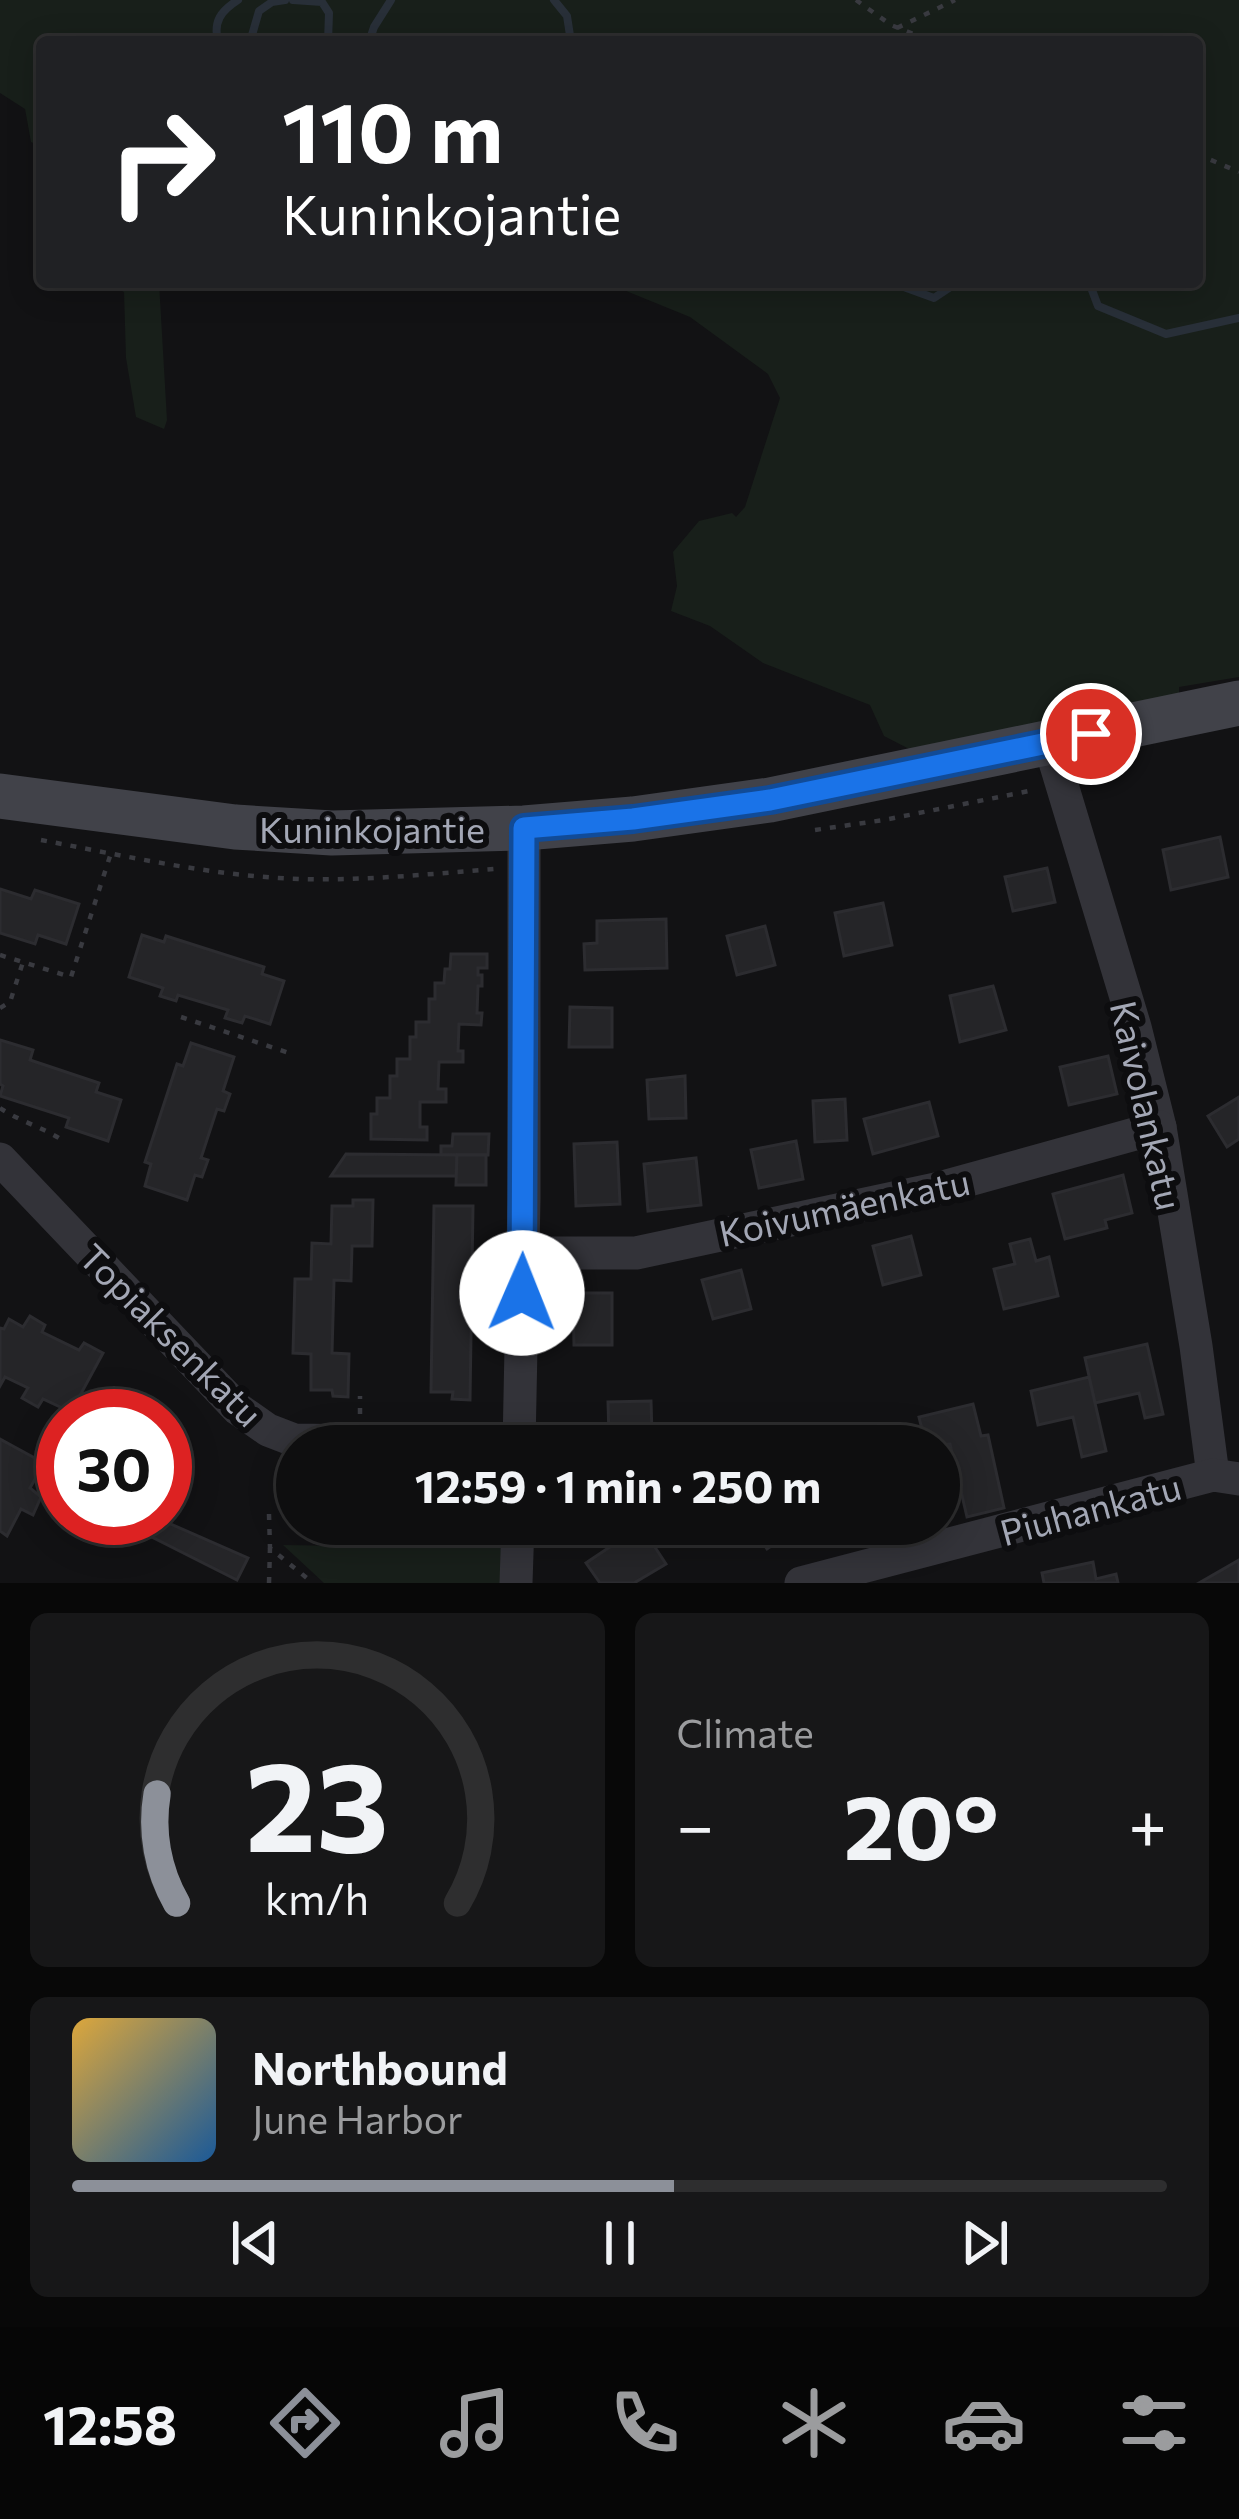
<!DOCTYPE html>
<html lang="en">
<head>
<meta charset="utf-8">
<style>
  :root { --surface:#0e0e0f; --page:#171718; --text:#f1f3f6; --muted:#9b9c9e; --line:#2e2e2f; --accent:#8c9099 }
  body { margin:0; font-family:Commissioner,sans-serif; background:var(--page); color:var(--text); height:100vh; display:flex; flex-direction:column; font-size:45px; white-space:nowrap }
  * { box-sizing:border-box; margin:0 }
  p { font-size:39px; color:var(--muted) }
  .icon { flex:none; width:66px; height:66px; fill:none; stroke:currentColor; stroke-width:2; stroke-linecap:round; stroke-linejoin:round }
  .map { position:relative; height:1583px; overflow:hidden }
  .side { display:flex; flex-direction:column; gap:30px; padding:30px; background:#080808; flex:1 }
  .side>* { flex:none }
  .guide { position:absolute; left:36px; top:36px; width:1167px; height:252px; border-radius:12px; box-shadow:0 6px 30px #0003,0 0 0 3px var(--line); background:#202124; color:#fff; overflow:hidden }
  .speed { position:absolute; left:36px; top:1389px; display:flex; gap:24px; font-size:60px; font-weight:700; text-align:center }
  .speed>* { display:grid; place-content:center; width:156px; height:156px; border-radius:50%; background:var(--surface); box-shadow:0 6px 30px #0003,0 0 0 3px var(--line); line-height:1 }
  .speed .limit { border:18px solid #d22; background:#fff; color:#111 }
  .pin { position:absolute; display:grid; place-items:center; width:102px; height:102px; color:#fff; margin:-51px; border:6px solid #fff; border-radius:50%; box-shadow:0 3px 12px #0007 }
  .me { position:absolute; width:132px; margin:-66px; rotate:1deg; stroke-linejoin:round; filter:drop-shadow(0 0 9px #0008) }
  .turn { display:flex; align-items:center; gap:42px; height:252px; padding:0 48px; font-size:54px }
  .turn .icon { width:156px; height:156px; stroke-width:2.5 }
  .turn b { display:block; font-size:84px; line-height:102px }
  .big { font-size:90px; font-weight:700; line-height:1.1 }
  .side .card { flex:1; display:flex; flex-direction:column; justify-content:center; gap:18px; min-width:0; padding:0 42px; border-radius:18px; background:var(--page) }
  .side .dial { align-items:center; gap:0 }
  .dial svg { height:312px; overflow:visible; fill:none; stroke:var(--line); stroke-width:7; stroke-linecap:round; text-anchor:middle }
  .dial text { fill:var(--text); stroke:none }
  .song { display:flex; align-items:center; gap:36px }
  .cover { width:144px; height:144px; border-radius:18px; background:linear-gradient(135deg,hsl(40 70% 55%),hsl(210 70% 35%)) }
  .played { height:12px; border-radius:6px; background:linear-gradient(90deg,var(--accent) 55%,var(--line) 55%) }
  .keys { display:flex; justify-content:space-around; direction:ltr }
  .heat { display:flex; justify-content:space-between; align-items:center; font-size:66px; direction:ltr }
  .side .tiles { flex:1; display:grid; gap:30px; grid-template-columns:1fr 1fr }
  .card:last-child { grid-column:span 2 }
  .trip { position:absolute; left:276px; top:1425px; width:684px; height:120px; border-radius:60px; background:var(--surface); box-shadow:0 6px 30px #0003,0 0 0 3px var(--line); font-weight:700; line-height:120px; text-align:center }
  .menu { display:flex; height:192px; justify-content:space-around; align-items:center; background:#060606; color:var(--muted) }
  .menu .icon { width:84px; height:84px }
  .menu .active { color:var(--accent) }
  .menu b { font-size:54px; color:var(--text) }
  .map>svg:first-child { display:block }
  .green { fill:#181f1a }
  .lines { fill:none; stroke-linecap:round; stroke-linejoin:round }
  .stream { stroke:#282f38; stroke-width:8 }
  .building { fill:#252528; stroke:#2c2c30; stroke-width:3 }
  .path { stroke:#393a40; stroke-width:4.5; stroke-dasharray:6 9; stroke-linecap:butt }
  .street { stroke:#333339; stroke-width:33 }
  .secondary { stroke:#414249; stroke-width:45 }
  .route-casing { stroke:#114b97; stroke-width:30 }
  .route { stroke:#1a73e8; stroke-width:21 }
  .labels { text-anchor:middle; dominant-baseline:central; stroke-width:12; stroke-linejoin:round; paint-order:stroke }
  .street-label { font-size:36px; fill:#a3a7b5; stroke:#0d0d0f }
</style>
</head>
<body>
<div class="map">
<svg width="1239" height="1583" viewBox="0 0 1239 1583">
  <rect width="100%" height="100%" fill="#121214"/>
  <!-- green -->
  <g class="green">
    <polygon points="0,0 1239,0 1239,677 1179,687 1179,695 917,753 884,736 870,705 763,663 710,626 671,611 677,586 673,552 699,521 732,513 736,517 745,507 780,398 768,374 690,317 604,282 1197,282 1197,42 42,42 42,147 31,142 25,109 0,93"/>
    <polygon points="120,282 159,282 167,420 164,429 136,417 126,358 124,292 122,291"/>
    <polygon points="478,1524 503,1524 502,1583 324,1583 283,1545 476,1548"/>
  </g>
  <g class="lines">
    <!-- stream -->
    <g class="stream">
      <polyline points="293,0 322,2 329,13 328,42"/>
      <polyline points="554,0 567,16 571,42"/>
      <path d="M218,42C213,21 221,11 238,0"/>
      <polyline points="250,42 259,11 272,2 285,0"/>
      <polyline points="369,42 374,27 391,0"/>
      <polyline points="890,282 934,298 958,282"/>
      <polyline points="1089,282 1098,306 1166,334 1239,318"/>
    </g>
  </g>
  <!-- building -->
  <g class="building">
    <polygon points="1220,837 1228,877 1171,890 1163,850"/>
    <polygon points="1047,868 1055,902 1013,911 1005,877"/>
    <polygon points="0,889 31,899 35,890 79,904 66,944 38,935 35,944 0,933"/>
    <polygon points="883,903 892,945 844,956 835,913"/>
    <polygon points="666,919 667,968 585,970 584,944 597,943 597,921"/>
    <polygon points="765,926 775,965 737,975 727,936"/>
    <polygon points="142,935 164,942 166,936 264,967 262,974 284,981 270,1024 245,1016 242,1023 225,1018 228,1010 178,995 176,1001 160,996 163,988 129,977"/>
    <polygon points="451,954 487,954 487,968 478,968 478,975 482,975 482,986 478,986 477,1013 482,1013 481,1025 459,1024 458,1051 463,1051 463,1062 439,1062 438,1089 446,1089 446,1102 420,1102 420,1127 427,1127 427,1140 371,1139 371,1114 377,1114 377,1098 390,1098 390,1076 397,1076 397,1059 410,1059 410,1037 416,1037 416,1022 429,1022 429,999 435,999 435,983 444,983 445,969 450,969"/>
    <polygon points="993,986 1006,1030 960,1042 950,996"/>
    <polygon points="570,1007 612,1008 612,1047 569,1047"/>
    <polygon points="0,1040 33,1050 30,1060 99,1083 96,1092 121,1100 108,1141 66,1127 69,1118 0,1096 3,1086 0,1084"/>
    <polygon points="191,1043 234,1057 223,1091 230,1094 224,1111 217,1109 201,1158 208,1160 202,1177 195,1175 187,1200 145,1186 151,1164 145,1162 177,1064 183,1066"/>
    <polygon points="1108,1056 1117,1094 1069,1105 1060,1067"/>
    <polygon points="685,1076 686,1118 649,1119 647,1080"/>
    <polygon points="1239,1097 1239,1139 1227,1147 1208,1116"/>
    <polygon points="845,1099 847,1140 815,1142 813,1101"/>
    <polygon points="929,1102 938,1136 873,1154 864,1119"/>
    <polygon points="453,1134 489,1134 488,1155 441,1155 441,1146 452,1146"/>
    <polygon points="796,1141 803,1179 759,1188 751,1150"/>
    <polygon points="617,1142 620,1204 576,1206 574,1144"/>
    <polygon points="346,1154 457,1155 456,1176 331,1176"/>
    <polygon points="457,1155 486,1155 486,1185 456,1185"/>
    <polygon points="696,1158 701,1205 648,1211 644,1164"/>
    <polygon points="1123,1175 1132,1213 1105,1220 1107,1228 1065,1239 1053,1194"/>
    <polygon points="353,1200 373,1200 372,1246 352,1246 351,1281 334,1280 332,1353 349,1354 348,1397 333,1396 332,1390 311,1390 311,1354 293,1353 295,1279 311,1279 312,1243 331,1244 332,1206 353,1206"/>
    <polygon points="434,1206 473,1206 470,1400 452,1399 453,1392 431,1392"/>
    <polygon points="911,1236 921,1275 883,1285 873,1246"/>
    <polygon points="1030,1239 1036,1261 1049,1257 1058,1296 1004,1309 994,1269 1015,1264 1010,1244"/>
    <polygon points="741,1270 751,1309 713,1319 702,1280"/>
    <polygon points="573,1293 612,1293 612,1345 574,1345"/>
    <polygon points="30,1316 45,1325 42,1332 79,1350 84,1343 103,1353 71,1412 43,1399 38,1407 22,1398 28,1388 5,1377 0,1386 0,1328 4,1329 9,1319 23,1327"/>
    <polygon points="1147,1344 1163,1414 1145,1418 1139,1393 1095,1403 1085,1358"/>
    <polygon points="1089,1377 1106,1451 1082,1457 1073,1417 1038,1425 1031,1391"/>
    <polygon points="651,1401 652,1435 609,1436 608,1402"/>
    <polygon points="973,1404 981,1436 988,1435 1004,1508 967,1517 950,1444 926,1446 919,1417"/>
    <polygon points="0,1439 44,1463 30,1488 41,1497 33,1515 21,1509 7,1536 0,1531"/>
    <polygon points="157,1518 248,1558 237,1580 148,1535"/>
    <polygon points="750,1524 786,1524 791,1532 767,1549"/>
    <polygon points="641,1526 666,1564 634,1583 600,1583 586,1563"/>
    <polygon points="1239,1560 1239,1583 1199,1583"/>
    <polygon points="1093,1562 1096,1579 1116,1574 1118,1583 1044,1583 1042,1573"/>
  </g>
  <g class="lines">
    <!-- path -->
    <g class="path">
      <polyline points="856,0 891,25 933,42"/>
      <polyline points="897,28 955,0"/>
      <polyline points="1197,154 1239,172"/>
      <polyline points="1092,776 1127,766"/>
      <polyline points="815,830 884,820 1034,790"/>
      <path d="M41,840C126,856 212,876 299,879C364,881 429,874 494,869"/>
      <polyline points="0,955 71,977 111,853"/>
      <polyline points="0,1008 10,1002 23,962"/>
      <polyline points="181,1017 289,1053"/>
      <path d="M0,1108C19,1121 42,1127 62,1140"/>
      <polyline points="360,1414 360,1396"/>
      <polyline points="269,1514 270,1548 313,1583"/>
      <polyline points="269,1583 270,1548"/>
    </g>
    <!-- street -->
    <g class="street">
      <polyline points="1049,742 1135,1027 1160,1127 1196,1346 1213,1475"/>
      <polyline points="0,1159 238,1409 268,1430 294,1440 519,1443"/>
      <polyline points="523,1253 636,1253 936,1189 1160,1127"/>
      <polyline points="519,1446 524,1199 524,828"/>
      <polyline points="516,1583 518,1524"/>
      <polyline points="801,1583 1213,1475 1239,1479"/>
    </g>
    <!-- secondary -->
    <polyline class="secondary" points="0,796 235,827 332,833 524,828 633,819 770,800 1239,703"/>
  </g>
  <g class="lines">
    <!-- route casing -->
    <g class="route-casing">
      <polyline id="route" points="522,1293 524,828 633,819 770,800 1091,734"/>
    </g>
    <!-- route -->
    <use href="#route" class="route"/>
  </g>
  <g class="labels">
    <!-- street labels -->
    <g class="street-label">
      <text x="372" y="828">Kuninkojantie</text>
      <text transform="translate(1148 1105) rotate(77)">Kaivolankatu</text>
      <text transform="translate(844 1206) rotate(-12)">Koivumäenkatu</text>
      <text transform="translate(172 1334) rotate(45)">Topiaksenkatu</text>
      <text transform="translate(1090 1508) rotate(-15)">Piuhankatu</text>
    </g>
  </g>
</svg>
<div class="speed"><div class="limit">30</div></div>
<div class="pin" style="left:1091px;top:734px;background:#d93025"><svg class="icon" aria-label="arrive" viewBox="0 0 24 24"><path d="M6 21V4h12l-3 4 3 4H6"/></svg></div>
<svg class="me" style="left:522px;top:1293px" viewBox="-20 -20 40 40"><circle r="19" fill="#fff"/><path d="M0-13L10 11 0 6-10 11z" fill="#1a73e8"/></svg>
<div class="trip">12:59 · 1 min · 250 m</div>
<div class="guide">
<div class="turn"><svg class="icon" aria-label="right" viewBox="0 0 24 24"><path d="M7 20v-9h11M14 6l5 5-5 5"/></svg><div><b>110 m</b>Kuninkojantie</div></div>
</div>
</div>
<section class="side">
<div class="tiles">
<div class="card dial"><svg viewBox="0 0 100 80">
<path d="M14 69A42 42 0 1 1 86 69"/>
<path d="M14 69A42 42 0 0 1 9 41" stroke="#8c9099"/>
<text x="50" y="56" font-size="32" font-weight="700">23</text>
<text x="50" y="72" font-size="11">km/h</text>
</svg></div>
<div class="card"><p>Climate</p>
<div class="heat"><a>−</a><b class="big">20°</b><a>+</a></div>
</div>
<div class="card">
<div class="song"><i class="cover"></i><div><b>Northbound</b><p>June Harbor</p></div></div>
<div class="played"></div>
<div class="keys"><svg class="icon" aria-label="previous" viewBox="0 0 24 24"><path d="M18 5L8 12l10 7zM5 5v14"/></svg><svg class="icon" aria-label="pause" viewBox="0 0 24 24"><path d="M8 5v14M16 5v14"/></svg><svg class="icon" aria-label="next" viewBox="0 0 24 24"><path d="M6 5l10 7-10 7zM19 5v14"/></svg></div>
</div>
</div>
</section>
<nav class="menu">
<b>12:58</b>
<svg class="icon active" aria-label="directions" viewBox="0 0 24 24"><path d="M12 3l9 9-9 9-9-9zM9 14v-3h6M13 9l2 2-2 2"/></svg>
<svg class="icon" aria-label="music" viewBox="0 0 24 24"><path d="M9 18V5l10-2v13"/><circle cx="6" cy="18" r="3"/><circle cx="16" cy="16" r="3"/></svg>
<svg class="icon" aria-label="phone" viewBox="0 0 24 24"><path d="M5 4h4l2 5-3 2q2 4 5 5l2-3 5 2v4C11 20 4 13 5 4z"/></svg>
<svg class="icon" aria-label="climate" viewBox="0 0 24 24"><path d="M12 3v18M4 7l16 10M4 17L20 7"/></svg>
<svg class="icon" aria-label="car" viewBox="0 0 24 24"><path d="M5 17H2v-5l4-1 3-4h7l3 4 3 1v5h-3M9 17h6M6 11h13"/><circle cx="7" cy="17" r="2"/><circle cx="17" cy="17" r="2"/></svg>
<svg class="icon" aria-label="filters" viewBox="0 0 24 24"><path d="M4 7h16M4 17h16"/><circle cx="9" cy="7" r="2"/><circle cx="15" cy="17" r="2"/></svg>
</nav>
</body>
</html>
